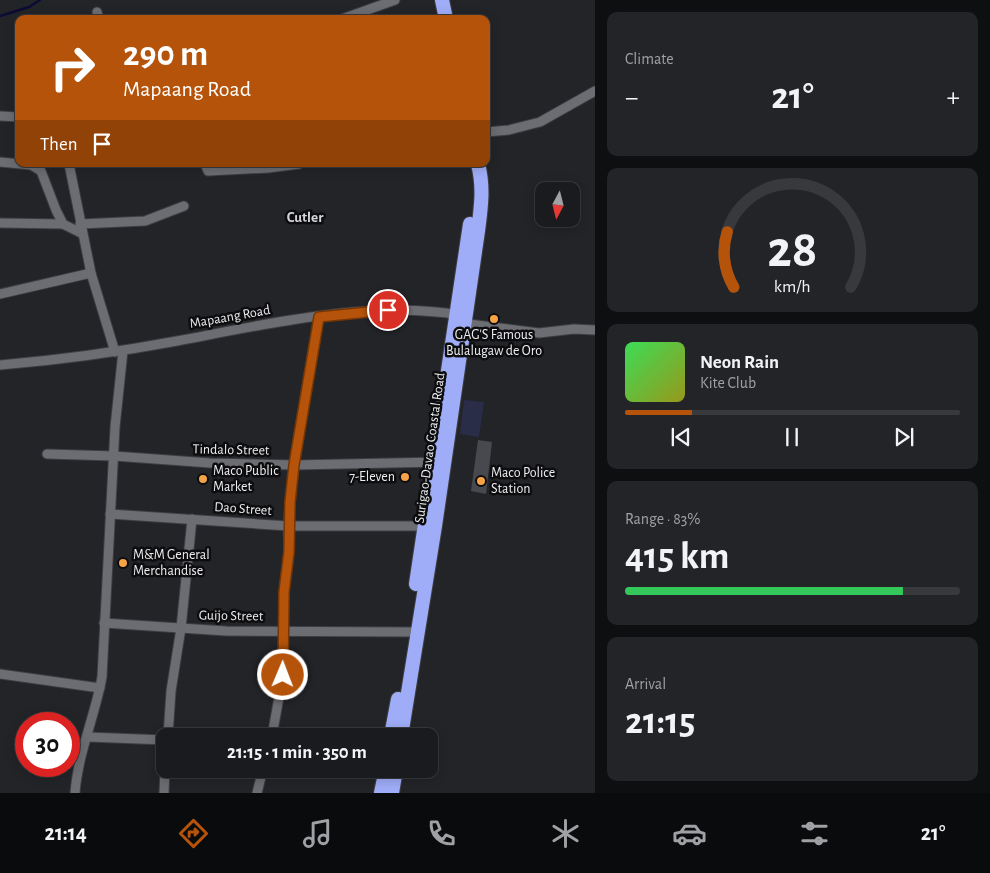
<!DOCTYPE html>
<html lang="en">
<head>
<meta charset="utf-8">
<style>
  :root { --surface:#1a1b1e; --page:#232427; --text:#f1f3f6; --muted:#9fa1a4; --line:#38393c; --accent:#b45309 }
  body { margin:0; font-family:"Alegreya Sans",sans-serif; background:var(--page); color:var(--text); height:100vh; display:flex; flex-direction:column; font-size:19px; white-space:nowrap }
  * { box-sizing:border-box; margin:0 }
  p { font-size:16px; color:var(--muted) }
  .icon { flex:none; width:28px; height:28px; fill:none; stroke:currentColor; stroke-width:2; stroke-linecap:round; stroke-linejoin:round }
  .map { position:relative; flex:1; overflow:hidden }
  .drawer { display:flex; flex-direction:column; gap:12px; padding:12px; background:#0e0f10; width:395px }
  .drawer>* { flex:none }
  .top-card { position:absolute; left:15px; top:15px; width:475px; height:152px; border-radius:10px; box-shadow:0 2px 12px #0003,0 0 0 1px var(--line); background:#b45309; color:#fff; overflow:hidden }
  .needle { width:32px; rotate:187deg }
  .fabs { position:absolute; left:535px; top:182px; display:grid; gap:10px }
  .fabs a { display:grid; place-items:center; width:45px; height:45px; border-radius:10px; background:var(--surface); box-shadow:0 2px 12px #0003,0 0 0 1px var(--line); font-size:25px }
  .speed { position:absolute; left:15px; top:712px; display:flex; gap:10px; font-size:25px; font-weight:700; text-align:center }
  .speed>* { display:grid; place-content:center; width:65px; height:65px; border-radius:50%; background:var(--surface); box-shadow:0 2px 12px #0003,0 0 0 1px var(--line); line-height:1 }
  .speed .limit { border:8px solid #d22; background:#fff; color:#111 }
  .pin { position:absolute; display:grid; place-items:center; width:42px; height:42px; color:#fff; margin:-21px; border:2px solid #fff; border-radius:50%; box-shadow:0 1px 5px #0007 }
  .me { position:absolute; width:55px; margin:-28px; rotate:1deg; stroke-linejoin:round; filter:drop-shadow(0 0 4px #0008) }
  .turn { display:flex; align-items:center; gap:18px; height:105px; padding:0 25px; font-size:22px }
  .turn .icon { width:65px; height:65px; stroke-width:2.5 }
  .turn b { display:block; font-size:35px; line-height:42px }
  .then { display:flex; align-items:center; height:48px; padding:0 25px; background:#0003; gap:10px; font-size:19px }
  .big { font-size:38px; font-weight:700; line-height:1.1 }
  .drawer .widget { flex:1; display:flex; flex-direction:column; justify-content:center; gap:8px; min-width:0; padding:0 18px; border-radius:10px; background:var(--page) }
  .drawer .dial { align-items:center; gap:0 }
  .dial svg { height:130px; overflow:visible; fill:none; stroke:var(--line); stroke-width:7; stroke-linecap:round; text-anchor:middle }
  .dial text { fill:var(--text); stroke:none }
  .song { display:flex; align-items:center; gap:15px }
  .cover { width:60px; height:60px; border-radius:8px; background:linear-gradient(135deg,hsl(130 70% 55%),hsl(60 70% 35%)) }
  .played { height:5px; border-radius:2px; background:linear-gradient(90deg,var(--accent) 20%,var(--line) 20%) }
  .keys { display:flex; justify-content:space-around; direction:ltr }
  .heat { display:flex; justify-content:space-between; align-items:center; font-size:28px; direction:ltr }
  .charge { height:8px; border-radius:4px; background:linear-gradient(90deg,#34c759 83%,var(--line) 0) }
  .trip { position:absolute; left:156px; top:728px; width:282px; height:50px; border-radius:10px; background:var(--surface); box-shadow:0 2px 12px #0003,0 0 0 1px var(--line); font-weight:700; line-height:50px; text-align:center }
  .tabs { display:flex; height:80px; justify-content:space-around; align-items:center; background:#0a0b0c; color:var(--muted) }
  .tabs .icon { width:35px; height:35px }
  .tabs .active { color:var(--accent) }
  .tabs b { font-size:22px; color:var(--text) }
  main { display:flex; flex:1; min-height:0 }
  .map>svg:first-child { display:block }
  .green { fill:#292d47 }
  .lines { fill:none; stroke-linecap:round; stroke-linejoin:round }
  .stream { stroke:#0b0c34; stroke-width:2.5 }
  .building { fill:#48494e }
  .minor-casing { stroke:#3e3e42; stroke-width:11 }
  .highway-casing { stroke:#3e3e42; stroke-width:16 }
  .minor { stroke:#6c6d72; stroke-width:9 }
  .highway { stroke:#9fadf8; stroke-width:14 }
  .route-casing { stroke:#753606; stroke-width:12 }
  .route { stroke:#b45309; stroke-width:9 }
  .poi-dot { fill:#f5a346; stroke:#0d0d0f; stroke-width:2 }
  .labels { text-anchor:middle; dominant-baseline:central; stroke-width:5; stroke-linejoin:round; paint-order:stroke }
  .street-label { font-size:14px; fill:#edeef1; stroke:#0d0d0f }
  .poi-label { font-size:14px; fill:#edeef1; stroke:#0d0d0f; text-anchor:start }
  .neighbourhood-label { font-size:15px; font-weight:bold; fill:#d2d4da; stroke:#0d0d0f }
</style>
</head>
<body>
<main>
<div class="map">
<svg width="595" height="793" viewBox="0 0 595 793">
  <rect width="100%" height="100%" fill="#232428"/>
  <!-- green -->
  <polygon class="green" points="464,400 484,402 479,437 460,434"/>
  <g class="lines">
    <!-- stream -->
    <polyline class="stream" points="0,16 29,7 40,0"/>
  </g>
  <!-- building -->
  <polygon class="building" points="478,440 492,442 486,494 471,491"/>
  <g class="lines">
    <!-- minor casing -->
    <g class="minor-casing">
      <g id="minor">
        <polyline points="97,12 99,19"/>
        <polyline points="342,19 395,0"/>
        <polyline points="0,116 19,117"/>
        <polyline points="486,132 509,130 540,122 595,91"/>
        <polyline points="0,162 31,165 41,171 56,210 63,224 81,233"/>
        <polyline points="69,164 91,273 115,352"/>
        <polyline points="205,164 208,171 268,168 299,164"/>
        <polyline points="0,223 63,224"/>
        <polyline points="80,224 145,221 184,206"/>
        <polyline points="0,294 91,273"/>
        <polyline points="461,323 539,333 574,329 595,330"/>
        <path d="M0,365C59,360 118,352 177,341C267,324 369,300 460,315"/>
        <polyline points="47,454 114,456 210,463 294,465 439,462"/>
        <polyline points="110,514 288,526 429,526"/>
        <polyline points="104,623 226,631 417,632"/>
        <polyline points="0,674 100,688"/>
        <polyline points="168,736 171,691 181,628 192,519"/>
        <polyline points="272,736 283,675 284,591 289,552 288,526 294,465 319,317"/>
        <polyline points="88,737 165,740"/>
        <path d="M75,793C78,753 95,716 102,677L115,427L123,351"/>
        <polyline points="164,793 165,769"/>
        <polyline points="257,793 263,769"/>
      </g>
    </g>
    <!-- highway casing -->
    <g class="highway-casing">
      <g id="highway">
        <polyline points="442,0 446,19"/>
        <polyline points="416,584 470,224"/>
        <polyline points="391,736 398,699"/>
        <path d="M401,736L435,526L478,231C481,208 484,187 478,164"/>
        <polyline points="381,793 386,769"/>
        <polyline points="392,793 396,769"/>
      </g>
    </g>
    <!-- minor -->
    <use href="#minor" class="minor"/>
    <!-- highway -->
    <use href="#highway" class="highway"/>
  </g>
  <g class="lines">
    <!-- route casing -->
    <g class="route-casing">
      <polyline id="route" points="283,675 284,592 289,552 290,502 294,465 319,317 388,310"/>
    </g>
    <!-- route -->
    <use href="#route" class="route"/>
  </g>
  <!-- markers -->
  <g class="poi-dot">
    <circle cx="494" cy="319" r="5"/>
    <circle cx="405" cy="477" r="5"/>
    <circle cx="203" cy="479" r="5"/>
    <circle cx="481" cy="481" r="5"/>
    <circle cx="123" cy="563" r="5"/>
  </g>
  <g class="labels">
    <!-- street labels -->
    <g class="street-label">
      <text transform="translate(230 317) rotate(-10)">Mapaang Road</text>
      <text transform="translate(430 448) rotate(-82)">Surigao-Davao Coastal Road</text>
      <text transform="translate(231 450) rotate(1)">Tindalo Street</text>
      <text transform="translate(243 509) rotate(4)">Dao Street</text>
      <text transform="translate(231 616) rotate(1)">Guijo Street</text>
    </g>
    <!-- poi labels -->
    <g class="poi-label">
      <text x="494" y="335" text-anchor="middle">GAG'S Famous<tspan x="494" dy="16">Bulalugaw de Oro</tspan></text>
      <text x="213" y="471">Maco Public<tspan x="213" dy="16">Market</tspan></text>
      <text x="491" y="473">Maco Police<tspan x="491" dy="16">Station</tspan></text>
      <text x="395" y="477" text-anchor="end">7-Eleven</text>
      <text x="133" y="555">M&amp;M General<tspan x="133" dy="16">Merchandise</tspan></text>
    </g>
    <!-- neighbourhood labels -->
    <g class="neighbourhood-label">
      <text x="305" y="217">Cutler</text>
    </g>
  </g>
</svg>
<div class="fabs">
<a><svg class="needle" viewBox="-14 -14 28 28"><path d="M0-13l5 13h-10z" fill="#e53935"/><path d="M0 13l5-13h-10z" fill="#9fa1a4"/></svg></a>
</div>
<div class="speed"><div class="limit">30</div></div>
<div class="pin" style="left:388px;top:310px;background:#d93025"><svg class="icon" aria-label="arrive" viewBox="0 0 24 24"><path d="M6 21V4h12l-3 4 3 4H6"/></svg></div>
<svg class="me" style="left:283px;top:675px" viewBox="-20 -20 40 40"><circle r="17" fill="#b45309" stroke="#fff" stroke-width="3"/><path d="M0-11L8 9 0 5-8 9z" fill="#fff"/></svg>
<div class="trip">21:15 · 1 min · 350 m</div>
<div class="top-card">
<div class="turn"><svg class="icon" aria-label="right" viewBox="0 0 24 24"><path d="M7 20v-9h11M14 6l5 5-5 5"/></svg><div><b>290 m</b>Mapaang Road</div></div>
<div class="then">Then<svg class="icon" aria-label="arrive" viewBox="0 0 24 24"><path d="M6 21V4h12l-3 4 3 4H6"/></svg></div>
</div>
</div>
<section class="drawer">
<div class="widget"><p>Climate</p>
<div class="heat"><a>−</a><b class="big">21°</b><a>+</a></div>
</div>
<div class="widget dial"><svg viewBox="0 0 100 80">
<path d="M14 69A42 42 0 1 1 86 69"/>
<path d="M14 69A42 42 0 0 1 10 35" stroke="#b45309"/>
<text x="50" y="56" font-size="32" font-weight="700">28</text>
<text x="50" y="72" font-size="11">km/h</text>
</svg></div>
<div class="widget">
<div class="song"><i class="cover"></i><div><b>Neon Rain</b><p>Kite Club</p></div></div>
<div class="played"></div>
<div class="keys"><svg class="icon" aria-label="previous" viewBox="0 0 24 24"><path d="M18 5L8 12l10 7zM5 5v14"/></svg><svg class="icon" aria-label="pause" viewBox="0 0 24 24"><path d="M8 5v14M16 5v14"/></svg><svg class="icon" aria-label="next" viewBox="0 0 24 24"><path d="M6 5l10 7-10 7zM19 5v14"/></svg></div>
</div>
<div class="widget"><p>Range · 83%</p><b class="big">415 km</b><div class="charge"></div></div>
<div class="widget"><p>Arrival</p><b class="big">21:15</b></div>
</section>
</main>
<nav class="tabs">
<b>21:14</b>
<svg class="icon active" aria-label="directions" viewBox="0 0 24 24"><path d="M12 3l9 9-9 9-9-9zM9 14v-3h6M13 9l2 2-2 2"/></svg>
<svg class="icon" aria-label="music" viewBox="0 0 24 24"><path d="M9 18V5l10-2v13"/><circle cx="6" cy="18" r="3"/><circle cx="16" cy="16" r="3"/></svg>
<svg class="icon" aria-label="phone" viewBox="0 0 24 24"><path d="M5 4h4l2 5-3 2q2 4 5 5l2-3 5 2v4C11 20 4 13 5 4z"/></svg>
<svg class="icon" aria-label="climate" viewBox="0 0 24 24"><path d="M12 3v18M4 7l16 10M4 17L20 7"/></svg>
<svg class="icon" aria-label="car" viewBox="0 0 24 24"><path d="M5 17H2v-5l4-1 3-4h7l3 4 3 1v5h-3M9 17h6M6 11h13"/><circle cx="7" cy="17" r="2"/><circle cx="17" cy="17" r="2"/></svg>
<svg class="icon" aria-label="filters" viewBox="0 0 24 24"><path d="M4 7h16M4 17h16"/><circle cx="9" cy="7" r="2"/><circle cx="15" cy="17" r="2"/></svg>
<b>21°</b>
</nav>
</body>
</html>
